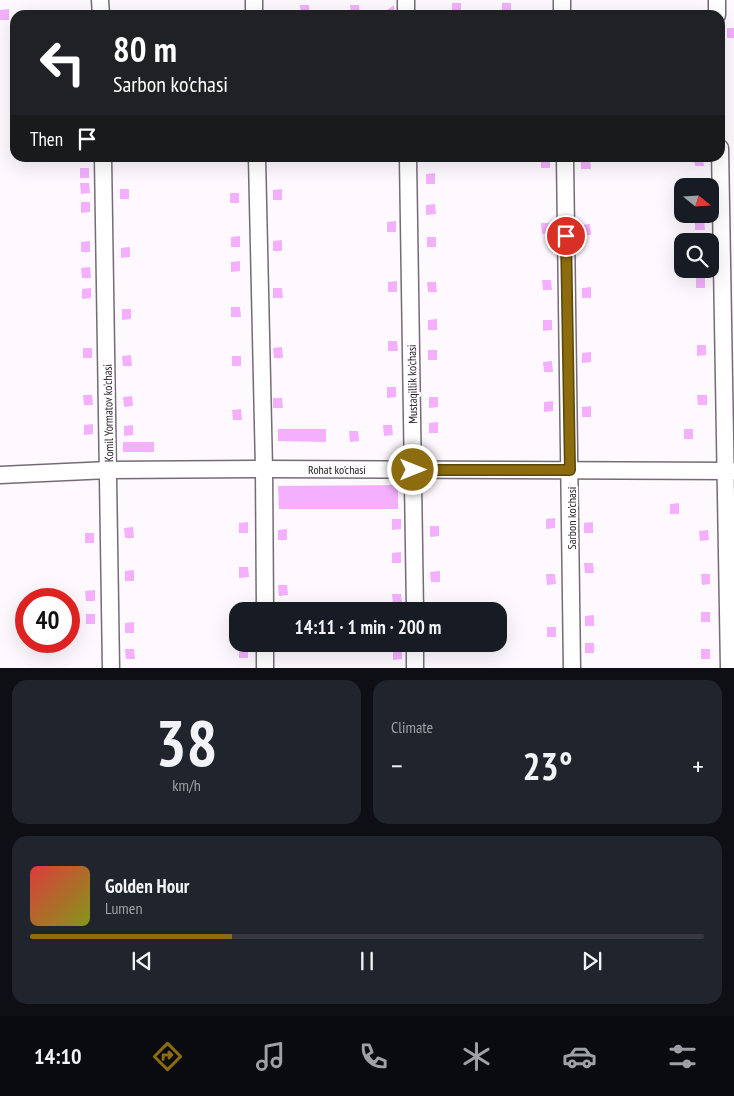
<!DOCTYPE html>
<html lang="en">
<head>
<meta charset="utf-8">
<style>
  :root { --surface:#171b24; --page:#20242c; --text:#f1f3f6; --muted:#9ea1a6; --line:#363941; --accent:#8c6c0e }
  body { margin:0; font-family:"PT Sans Narrow",sans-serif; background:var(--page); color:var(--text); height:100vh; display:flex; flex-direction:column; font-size:19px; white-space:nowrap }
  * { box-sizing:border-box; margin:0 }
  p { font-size:16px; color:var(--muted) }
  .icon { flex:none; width:28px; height:28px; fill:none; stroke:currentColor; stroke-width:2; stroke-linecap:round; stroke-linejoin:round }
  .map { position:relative; height:668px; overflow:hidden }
  .side { display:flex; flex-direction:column; gap:12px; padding:12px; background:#0d0f14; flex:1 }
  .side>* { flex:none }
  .hud { position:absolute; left:10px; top:10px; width:715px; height:152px; border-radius:15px; box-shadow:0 5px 20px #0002; background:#202124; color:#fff; overflow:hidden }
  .needle { width:32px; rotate:108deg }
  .fabs { position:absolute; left:674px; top:178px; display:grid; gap:10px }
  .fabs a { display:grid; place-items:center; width:45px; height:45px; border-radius:10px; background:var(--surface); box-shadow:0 5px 20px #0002; font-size:25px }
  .speed { position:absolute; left:15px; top:588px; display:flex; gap:10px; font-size:25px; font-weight:700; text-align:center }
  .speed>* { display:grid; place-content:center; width:65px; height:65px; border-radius:50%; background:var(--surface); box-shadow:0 5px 20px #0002; line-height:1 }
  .speed .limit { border:8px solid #d22; background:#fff; color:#111 }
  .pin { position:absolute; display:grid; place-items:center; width:42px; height:42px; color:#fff; margin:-21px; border:2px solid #fff; border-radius:50%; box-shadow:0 1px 5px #0007 }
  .me { position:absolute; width:55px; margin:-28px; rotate:90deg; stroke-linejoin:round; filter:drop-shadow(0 0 4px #0008) }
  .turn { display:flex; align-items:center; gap:18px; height:105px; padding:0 20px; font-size:22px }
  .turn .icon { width:65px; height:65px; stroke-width:2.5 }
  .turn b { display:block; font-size:35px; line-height:42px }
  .then { display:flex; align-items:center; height:48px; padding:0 20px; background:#0003; gap:10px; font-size:19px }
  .big { font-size:38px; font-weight:600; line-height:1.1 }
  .side .tile { flex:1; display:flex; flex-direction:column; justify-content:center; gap:8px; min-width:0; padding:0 18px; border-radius:15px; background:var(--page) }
  .side .dial { align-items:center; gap:0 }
  .dial b { font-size:65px; line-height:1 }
  .song { display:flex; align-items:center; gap:15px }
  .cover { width:60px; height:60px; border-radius:8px; background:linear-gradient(135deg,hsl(0 70% 55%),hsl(70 70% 35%)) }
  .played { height:5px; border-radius:2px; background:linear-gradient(90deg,var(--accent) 30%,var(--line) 30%) }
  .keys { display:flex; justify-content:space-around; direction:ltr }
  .heat { display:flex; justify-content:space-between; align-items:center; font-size:28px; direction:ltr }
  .side .tiles { flex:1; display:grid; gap:12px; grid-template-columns:1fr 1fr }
  .tile:last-child { grid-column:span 2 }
  .trip { position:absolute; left:229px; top:602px; width:278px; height:50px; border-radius:15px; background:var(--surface); box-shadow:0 5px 20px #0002; font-weight:600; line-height:50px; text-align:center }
  .menu { display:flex; height:80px; justify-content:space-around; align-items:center; background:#090b0e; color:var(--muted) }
  .menu .icon { width:35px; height:35px }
  .menu .selected { color:var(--accent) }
  .menu b { font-size:22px; color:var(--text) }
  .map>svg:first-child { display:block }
  .building { fill:#f4b0fe }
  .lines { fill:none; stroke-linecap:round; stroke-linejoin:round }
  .minor-casing { stroke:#756b77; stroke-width:19 }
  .minor { stroke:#fff; stroke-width:16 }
  .route-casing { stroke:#5b4609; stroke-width:12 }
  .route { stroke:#8c6c0e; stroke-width:9 }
  .labels { text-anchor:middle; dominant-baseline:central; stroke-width:4.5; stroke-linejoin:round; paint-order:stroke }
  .street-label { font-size:12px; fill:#262126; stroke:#fff }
</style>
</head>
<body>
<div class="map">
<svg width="734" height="669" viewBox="0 0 734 669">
  <rect width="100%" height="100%" fill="#fef9fe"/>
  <!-- building -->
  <g class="building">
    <rect x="452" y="3" width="9" height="10"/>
    <polygon points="502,3 511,3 511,13 502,14"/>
    <polygon points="300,5 309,5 310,15 301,15"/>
    <polygon points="350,5 359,5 360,15 351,15"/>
    <polygon points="394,5 395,15 381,15"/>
    <polygon points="9,9 9,20 0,20 0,10"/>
    <rect x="727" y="28" width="7" height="10"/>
    <rect x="541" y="158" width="9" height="10"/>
    <polygon points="694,158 703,158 704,166 695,166"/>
    <polygon points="581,159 590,159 591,169 581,169"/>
    <rect x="80" y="168" width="9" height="10"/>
    <polygon points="435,173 435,184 426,184 426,174"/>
    <polygon points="80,183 89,183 90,193 81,194"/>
    <rect x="120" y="189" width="9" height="10"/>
    <polygon points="282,189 282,200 273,200 273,190"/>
    <rect x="230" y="193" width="9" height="10"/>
    <polygon points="81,202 90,202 90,212 81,213"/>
    <polygon points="435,204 436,214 426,215 426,205"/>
    <polygon points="704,219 705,230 695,230 695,220"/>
    <polygon points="396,221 396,232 387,232 387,222"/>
    <polygon points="541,223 551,223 551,233 542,234"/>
    <polygon points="590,224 591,235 582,235 581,225"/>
    <polygon points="240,236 240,247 231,247 231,237"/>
    <rect x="427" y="237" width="9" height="10"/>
    <polygon points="282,240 282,251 273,251 273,241"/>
    <polygon points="90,241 90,252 81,252 81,242"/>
    <polygon points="130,247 130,257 121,258 121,248"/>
    <polygon points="240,261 240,271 231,272 231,262"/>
    <polygon points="90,267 91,278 82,278 81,268"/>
    <polygon points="705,277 705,288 696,288 696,278"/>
    <polygon points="542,280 551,280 552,290 543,290"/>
    <polygon points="397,281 397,292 388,292 388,282"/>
    <polygon points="427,282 436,282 437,292 428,292"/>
    <polygon points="591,287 591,298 582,298 582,288"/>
    <polygon points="91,288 91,298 82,299 82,289"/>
    <polygon points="273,288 282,288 283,298 273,298"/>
    <polygon points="231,307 240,307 241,317 231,317"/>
    <polygon points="122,309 131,309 131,319 122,320"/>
    <polygon points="437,319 437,330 428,330 428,320"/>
    <polygon points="543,320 552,320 552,330 543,331"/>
    <polygon points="388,341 397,341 398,351 388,351"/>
    <polygon points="697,345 706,345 706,355 697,356"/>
    <polygon points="282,347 283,358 274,358 273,348"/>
    <rect x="83" y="348" width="9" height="10"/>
    <rect x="428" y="350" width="9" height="10"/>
    <polygon points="591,352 591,362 582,363 582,353"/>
    <polygon points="131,355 132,366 123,366 122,356"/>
    <rect x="232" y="356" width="9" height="10"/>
    <polygon points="552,361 553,372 544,372 543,362"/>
    <polygon points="387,387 396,387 396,397 387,398"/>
    <polygon points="83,395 92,395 93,405 84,405"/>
    <polygon points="697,395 707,395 707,405 698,405"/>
    <polygon points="132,396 133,406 124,407 123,397"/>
    <polygon points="429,397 438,397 438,407 429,408"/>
    <polygon points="273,398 282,398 283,408 273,408"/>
    <polygon points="553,401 553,411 544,412 544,402"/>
    <polygon points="591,406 591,417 582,417 582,407"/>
    <polygon points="241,409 242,420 233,420 232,410"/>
    <polygon points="438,422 438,433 429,433 429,423"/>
    <polygon points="93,424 93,434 84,435 84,425"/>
    <polygon points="133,425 133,435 124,436 124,426"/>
    <polygon points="383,425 392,425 393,435 384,436"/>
    <polygon points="278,429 326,429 326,442 278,441"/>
    <rect x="684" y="429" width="9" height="10"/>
    <polygon points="349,431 358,431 359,441 350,442"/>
    <rect x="123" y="442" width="31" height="10"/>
    <polygon points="398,485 398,509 279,509 278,486"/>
    <polygon points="679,503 679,514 670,514 670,504"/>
    <polygon points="555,518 555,528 546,529 546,519"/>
    <polygon points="392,519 401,519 401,529 392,530"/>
    <polygon points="248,522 248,533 239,533 239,523"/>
    <polygon points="593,522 593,533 584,533 584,523"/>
    <polygon points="430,526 439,526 439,536 430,537"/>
    <polygon points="133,527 134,538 125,538 124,528"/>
    <polygon points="287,529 287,540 278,540 278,530"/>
    <polygon points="708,530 709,540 700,541 699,531"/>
    <rect x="85" y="533" width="9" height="10"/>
    <polygon points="401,552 401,563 392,563 392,553"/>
    <polygon points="584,563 593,563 594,573 585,573"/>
    <polygon points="239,567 248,567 249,577 239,578"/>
    <polygon points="134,570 134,581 125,581 125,571"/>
    <polygon points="440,571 440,582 431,582 430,572"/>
    <polygon points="546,574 555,574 556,584 547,585"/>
    <polygon points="701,574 710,574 710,584 702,585"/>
    <polygon points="278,585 287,585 288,595 279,596"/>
    <polygon points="95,590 95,601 86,601 85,591"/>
    <polygon points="392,594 401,594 402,604 393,605"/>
    <rect x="701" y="612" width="9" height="10"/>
    <rect x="86" y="614" width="9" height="10"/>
    <polygon points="594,615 594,626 585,626 585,616"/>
    <polygon points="134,622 134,633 125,633 125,623"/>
    <rect x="547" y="627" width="9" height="10"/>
    <rect x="585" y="643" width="9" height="10"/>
    <polygon points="248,647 248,658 239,658 239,648"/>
    <polygon points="125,649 134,649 135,659 126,659"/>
    <polygon points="393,649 402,649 402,659 393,660"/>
    <rect x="701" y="649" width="9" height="10"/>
  </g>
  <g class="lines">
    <!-- minor casing -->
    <g class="minor-casing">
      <g id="minor">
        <polyline points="100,0 101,15"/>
        <polyline points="254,0 254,15"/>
        <polyline points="406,0 406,15"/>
        <polyline points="562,0 562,15"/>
        <polyline points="717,0 717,15"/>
        <polyline points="720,148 729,669"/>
        <polyline points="103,158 111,669"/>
        <polyline points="257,158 264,469 265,611"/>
        <polyline points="408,158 415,611"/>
        <polyline points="565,158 572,669"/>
        <polyline points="0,475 109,470 264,469 734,471"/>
        <polyline points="265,644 265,669"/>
        <polyline points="415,644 415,669"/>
      </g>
    </g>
    <!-- minor -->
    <use href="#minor" class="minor"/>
  </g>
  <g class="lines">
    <!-- route casing -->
    <g class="route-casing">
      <polyline id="route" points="413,470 570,470 566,236"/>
    </g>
    <!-- route -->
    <use href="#route" class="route"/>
  </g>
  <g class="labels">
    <!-- street labels -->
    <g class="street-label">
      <text transform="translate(412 384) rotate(-91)">Mustaqillik ko'chasi</text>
      <text transform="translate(108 413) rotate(-91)">Komil Yormatov ko'chasi</text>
      <text x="337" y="469">Rohat ko'chasi</text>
      <text transform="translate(571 518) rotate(-90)">Sarbon ko'chasi</text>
    </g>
  </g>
</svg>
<div class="fabs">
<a><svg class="needle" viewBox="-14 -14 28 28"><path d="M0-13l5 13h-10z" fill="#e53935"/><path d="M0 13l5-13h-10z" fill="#9ea1a6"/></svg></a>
<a><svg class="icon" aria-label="search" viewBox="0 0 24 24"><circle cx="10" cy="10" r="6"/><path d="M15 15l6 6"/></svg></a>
</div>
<div class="speed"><div class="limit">40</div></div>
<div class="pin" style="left:566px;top:236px;background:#d93025"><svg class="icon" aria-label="arrive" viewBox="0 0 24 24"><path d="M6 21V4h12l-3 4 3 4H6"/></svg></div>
<svg class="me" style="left:413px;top:470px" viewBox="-20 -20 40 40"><circle r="17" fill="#8c6c0e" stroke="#fff" stroke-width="3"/><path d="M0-11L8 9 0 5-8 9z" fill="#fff"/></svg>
<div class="trip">14:11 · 1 min · 200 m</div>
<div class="hud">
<div class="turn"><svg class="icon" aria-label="left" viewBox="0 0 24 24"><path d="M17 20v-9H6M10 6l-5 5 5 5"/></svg><div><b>80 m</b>Sarbon ko'chasi</div></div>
<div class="then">Then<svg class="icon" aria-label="arrive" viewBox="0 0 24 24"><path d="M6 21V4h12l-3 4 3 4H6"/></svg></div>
</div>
</div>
<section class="side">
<div class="tiles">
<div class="tile dial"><b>38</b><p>km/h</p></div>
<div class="tile"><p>Climate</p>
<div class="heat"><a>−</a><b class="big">23°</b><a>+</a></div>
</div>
<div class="tile">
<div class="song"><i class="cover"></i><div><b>Golden Hour</b><p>Lumen</p></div></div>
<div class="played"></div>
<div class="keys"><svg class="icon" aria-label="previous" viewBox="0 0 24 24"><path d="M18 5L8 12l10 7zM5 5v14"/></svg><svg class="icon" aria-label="pause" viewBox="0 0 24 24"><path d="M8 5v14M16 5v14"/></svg><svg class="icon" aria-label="next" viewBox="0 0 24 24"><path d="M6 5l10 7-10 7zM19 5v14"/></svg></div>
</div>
</div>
</section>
<nav class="menu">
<b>14:10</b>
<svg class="icon selected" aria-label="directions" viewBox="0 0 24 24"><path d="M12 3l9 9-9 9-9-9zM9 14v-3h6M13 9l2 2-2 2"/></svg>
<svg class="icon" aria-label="music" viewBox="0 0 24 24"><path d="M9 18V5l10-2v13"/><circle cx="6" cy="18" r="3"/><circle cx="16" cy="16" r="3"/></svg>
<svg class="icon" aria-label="phone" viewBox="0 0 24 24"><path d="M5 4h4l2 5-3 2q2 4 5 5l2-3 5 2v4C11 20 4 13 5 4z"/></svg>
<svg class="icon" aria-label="climate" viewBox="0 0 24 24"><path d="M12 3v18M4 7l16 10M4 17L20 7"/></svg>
<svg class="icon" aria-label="car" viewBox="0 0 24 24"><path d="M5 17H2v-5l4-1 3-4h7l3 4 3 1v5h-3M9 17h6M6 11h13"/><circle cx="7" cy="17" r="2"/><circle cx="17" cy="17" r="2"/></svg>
<svg class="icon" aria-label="filters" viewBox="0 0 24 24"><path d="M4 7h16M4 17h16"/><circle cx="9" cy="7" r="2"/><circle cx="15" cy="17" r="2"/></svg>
</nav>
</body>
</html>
